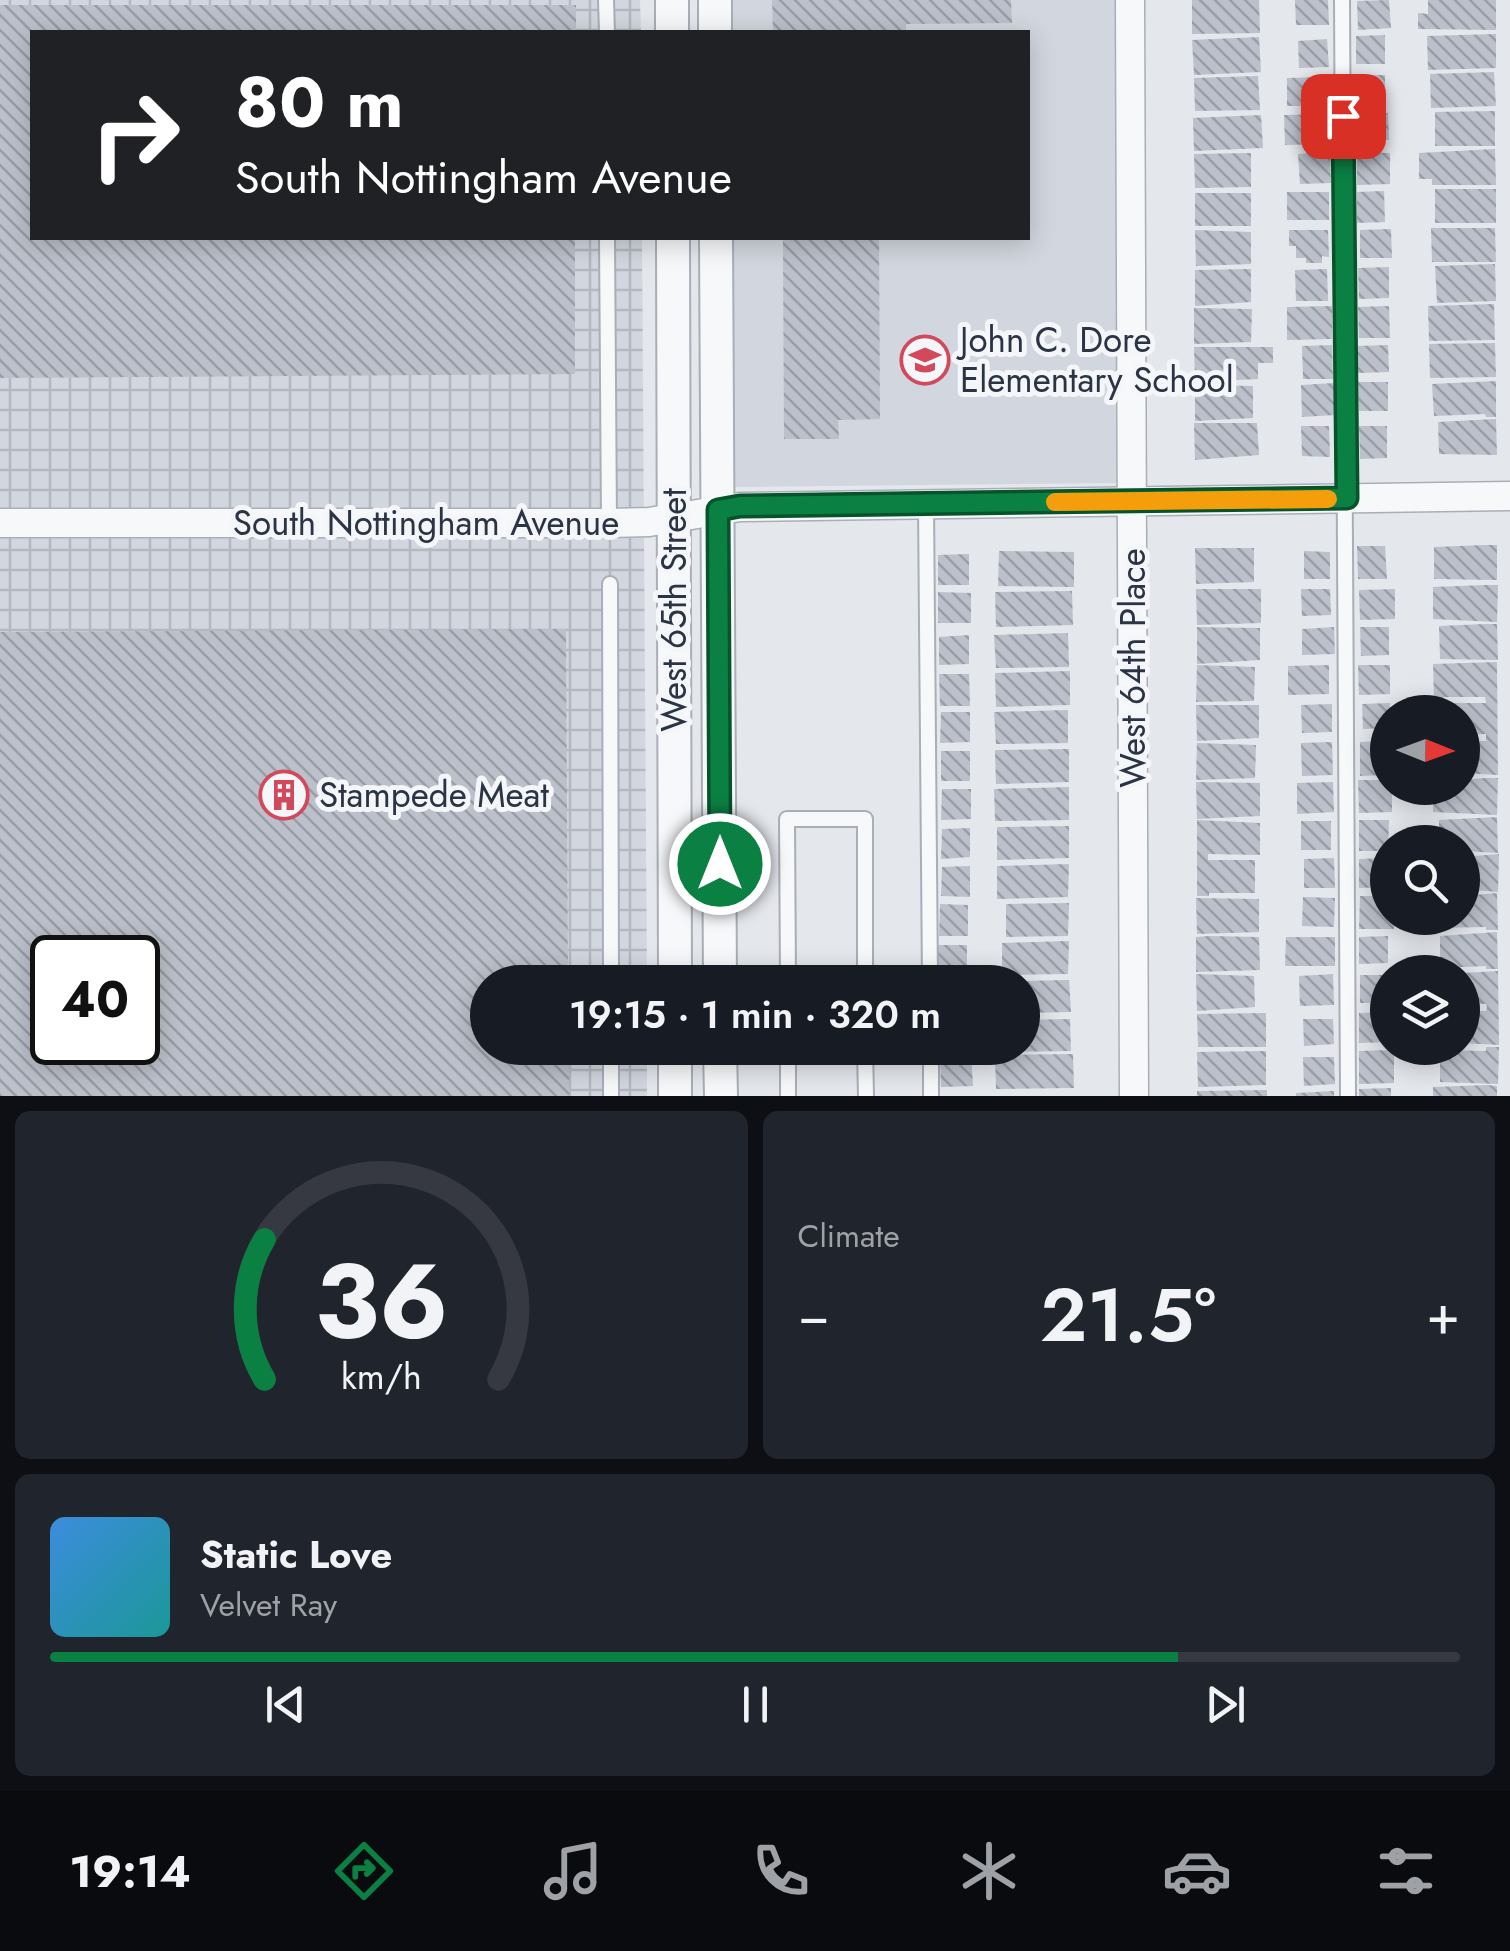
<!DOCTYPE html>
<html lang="en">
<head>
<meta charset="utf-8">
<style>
  :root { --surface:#171b24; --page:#20242c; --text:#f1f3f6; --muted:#9ea1a6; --line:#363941; --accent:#0b8043 }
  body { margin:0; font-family:Jost,sans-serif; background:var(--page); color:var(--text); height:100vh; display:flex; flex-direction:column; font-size:38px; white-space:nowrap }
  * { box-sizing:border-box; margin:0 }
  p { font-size:32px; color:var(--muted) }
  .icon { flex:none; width:55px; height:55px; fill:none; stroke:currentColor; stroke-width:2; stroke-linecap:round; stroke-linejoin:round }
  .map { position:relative; height:1096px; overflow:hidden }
  .panel { display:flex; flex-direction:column; gap:15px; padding:15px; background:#0d0f14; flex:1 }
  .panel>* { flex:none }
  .banner { position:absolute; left:30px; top:30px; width:1000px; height:210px; border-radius:0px; box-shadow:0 5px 25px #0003; background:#202124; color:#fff; overflow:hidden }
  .needle { width:65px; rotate:91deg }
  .controls { position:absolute; left:1370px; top:695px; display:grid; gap:20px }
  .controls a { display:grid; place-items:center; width:110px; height:110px; border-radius:50%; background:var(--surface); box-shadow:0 5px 25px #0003; font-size:50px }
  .speed { position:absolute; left:30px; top:935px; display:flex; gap:20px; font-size:50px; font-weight:700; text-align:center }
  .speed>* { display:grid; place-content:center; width:130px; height:130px; border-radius:50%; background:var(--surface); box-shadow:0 5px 25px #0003; line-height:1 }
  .speed .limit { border:5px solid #111; border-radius:15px; background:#fff; color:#111 }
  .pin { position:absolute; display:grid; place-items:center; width:85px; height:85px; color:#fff; margin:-42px; border-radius:20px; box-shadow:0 5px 15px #0006 }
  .me { position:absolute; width:110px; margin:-55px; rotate:0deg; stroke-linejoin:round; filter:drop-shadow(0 0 8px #0008) }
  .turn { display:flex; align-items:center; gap:35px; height:210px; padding:0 40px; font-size:45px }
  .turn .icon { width:130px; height:130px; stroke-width:2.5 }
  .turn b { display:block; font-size:70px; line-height:85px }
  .big { font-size:75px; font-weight:600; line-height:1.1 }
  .panel .card { flex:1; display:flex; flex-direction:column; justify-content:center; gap:15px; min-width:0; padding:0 35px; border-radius:15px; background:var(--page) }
  .panel .dial { align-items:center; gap:0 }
  .dial svg { height:260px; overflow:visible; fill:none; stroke:var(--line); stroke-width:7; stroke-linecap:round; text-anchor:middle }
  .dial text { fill:var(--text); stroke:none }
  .song { display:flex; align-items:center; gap:30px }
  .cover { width:120px; height:120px; border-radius:15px; background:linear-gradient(135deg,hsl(210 70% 55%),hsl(180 70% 35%)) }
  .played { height:10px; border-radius:5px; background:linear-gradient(90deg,var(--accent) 80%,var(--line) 80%) }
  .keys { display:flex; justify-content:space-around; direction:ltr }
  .heat { display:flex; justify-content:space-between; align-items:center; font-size:55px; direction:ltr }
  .panel .tiles { flex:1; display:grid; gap:15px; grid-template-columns:1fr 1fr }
  .card:last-child { grid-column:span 2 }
  .trip { position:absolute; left:470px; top:965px; width:570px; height:100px; border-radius:50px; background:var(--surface); box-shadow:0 5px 25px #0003; font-weight:600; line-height:100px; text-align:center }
  .tab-bar { display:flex; height:160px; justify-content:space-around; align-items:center; background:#090b0e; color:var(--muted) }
  .tab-bar .icon { width:70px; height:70px }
  .tab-bar .on { color:var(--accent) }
  .tab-bar b { font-size:45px; color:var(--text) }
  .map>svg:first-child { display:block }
  .built { fill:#d2d6de }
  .industrial { fill:url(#industrial-grid); fill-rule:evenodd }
  .building { fill:url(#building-back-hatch); fill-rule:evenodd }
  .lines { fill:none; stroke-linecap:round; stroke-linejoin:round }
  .service-casing { stroke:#a9aeb7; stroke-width:18 }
  .minor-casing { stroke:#a9aeb7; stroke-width:31 }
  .tertiary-casing { stroke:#a9aeb7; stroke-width:36 }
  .service { stroke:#f7f8fa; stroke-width:14 }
  .minor { stroke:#f7f8fa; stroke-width:28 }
  .tertiary { stroke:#f7f8fa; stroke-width:32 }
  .route-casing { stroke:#07532c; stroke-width:25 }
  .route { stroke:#0b8043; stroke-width:18 }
  .slow { stroke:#f59e0b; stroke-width:18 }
  .labels { text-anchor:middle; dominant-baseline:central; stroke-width:10; stroke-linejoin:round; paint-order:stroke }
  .poi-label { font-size:35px; fill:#2b3445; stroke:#f4f6f9; text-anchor:start }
  .street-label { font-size:35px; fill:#2b3445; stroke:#f4f6f9 }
</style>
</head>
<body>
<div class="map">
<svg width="1510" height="1096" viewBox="0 0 1510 1096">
  <defs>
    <pattern id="industrial-grid" width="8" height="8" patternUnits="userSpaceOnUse" patternTransform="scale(2.5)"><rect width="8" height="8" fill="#d2d6de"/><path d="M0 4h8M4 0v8" fill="none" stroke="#b4b8c0"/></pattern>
    <pattern id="building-back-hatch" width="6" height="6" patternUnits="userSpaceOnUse" patternTransform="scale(2.5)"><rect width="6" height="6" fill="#bbc0ca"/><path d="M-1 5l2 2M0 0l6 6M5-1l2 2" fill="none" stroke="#989da6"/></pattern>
  </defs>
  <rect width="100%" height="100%" fill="#e4e7ec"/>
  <!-- built -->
  <polygon class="built" points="730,0 1115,0 1120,483 731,487 730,238 1028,238 1028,32 730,32"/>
  <!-- industrial -->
  <path class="industrial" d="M0,0H640L641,32H32V238H642L647,982H488V1048H647V1096H0ZM52,958H138V1042H52Z"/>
  <!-- building -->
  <g class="building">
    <polygon points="772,0 1011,0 1012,23 906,24 906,32 782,32 773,31"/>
    <polygon points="1192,0 1259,0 1260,33 1192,34"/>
    <polygon points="1295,0 1328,0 1329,25 1296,25"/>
    <polygon points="1389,0 1391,28 1358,30 1357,1"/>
    <polygon points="1428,0 1496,0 1496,30 1418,29 1418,13 1428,14"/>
    <polygon points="0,5 576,5 576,32 32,32 32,238 575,238 575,374 0,378"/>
    <polygon points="1496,34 1496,68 1428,70 1427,36"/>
    <polygon points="1385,35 1385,64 1356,64 1356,36"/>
    <polygon points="1259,37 1261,72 1194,75 1192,40"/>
    <polygon points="1327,39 1329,67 1299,68 1298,41"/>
    <polygon points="1494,72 1496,106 1431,108 1430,74"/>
    <rect x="1357" y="75" width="28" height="27"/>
    <polygon points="1258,76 1260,110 1195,111 1194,78"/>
    <polygon points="1328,77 1329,106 1287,106 1287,78"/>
    <polygon points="1495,111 1495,146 1435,146 1435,112"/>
    <polygon points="1357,113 1388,113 1389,140 1358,140"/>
    <polygon points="1327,114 1328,144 1285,145 1284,115"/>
    <polygon points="1261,115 1263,148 1194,151 1193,118"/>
    <polygon points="1495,149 1496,185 1432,185 1432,179 1419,179 1419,153"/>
    <polygon points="1330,152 1331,183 1300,184 1298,154"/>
    <polygon points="1357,152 1390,153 1390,184 1357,185"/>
    <polygon points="1251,153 1251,187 1195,188 1194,154"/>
    <rect x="1435" y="189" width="61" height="34"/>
    <polygon points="1384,191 1385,222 1357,223 1357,192"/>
    <rect x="1287" y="192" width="42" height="28"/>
    <rect x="1195" y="193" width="56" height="33"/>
    <polygon points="1431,228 1495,228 1496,262 1432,262"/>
    <polygon points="1391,229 1392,258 1360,258 1360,230"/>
    <polygon points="1195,230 1251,232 1251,264 1196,266"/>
    <polygon points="1289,230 1328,230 1329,257 1322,256 1322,263 1306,263 1306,258 1296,258 1296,246 1289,246"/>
    <polygon points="783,238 879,238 880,419 838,420 839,439 784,439"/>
    <polygon points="1495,264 1496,301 1437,303 1435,266"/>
    <polygon points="1389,267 1389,298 1359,299 1358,268"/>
    <polygon points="1251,269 1251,302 1195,306 1195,270"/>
    <polygon points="1327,269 1328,301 1296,301 1295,270"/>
    <polygon points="1494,304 1495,340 1429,341 1428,306"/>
    <polygon points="1332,306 1332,339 1287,340 1287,307"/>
    <polygon points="1389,306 1390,338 1359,338 1358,307"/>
    <polygon points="1194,308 1252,309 1251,342 1194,344"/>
    <polygon points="1495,343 1496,377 1430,378 1429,344"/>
    <polygon points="1332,345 1333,379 1303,379 1302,346"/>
    <polygon points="1388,345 1389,372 1358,373 1358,346"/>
    <polygon points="1194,347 1273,347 1273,363 1258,363 1258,379 1195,382"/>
    <polygon points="1496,381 1496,417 1486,417 1485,414 1434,416 1432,384"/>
    <polygon points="1358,382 1388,382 1388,411 1359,411"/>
    <polygon points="1334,383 1335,415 1302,417 1301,385"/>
    <polygon points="1195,385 1253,386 1253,418 1195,421"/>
    <polygon points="1496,419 1497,455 1439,454 1438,422"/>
    <polygon points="1194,423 1257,423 1259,455 1195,460"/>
    <polygon points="1301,426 1329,426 1330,457 1302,456"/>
    <polygon points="1359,426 1387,426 1387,458 1360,459"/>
    <polygon points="1485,545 1497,545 1497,580 1434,579 1434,547"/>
    <polygon points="1357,546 1385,546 1387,579 1358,579"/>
    <polygon points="1195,548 1254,548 1254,582 1196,584"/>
    <polygon points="999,551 1074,552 1074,587 998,586"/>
    <polygon points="1304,551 1330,552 1330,579 1304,579"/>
    <polygon points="969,554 969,585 938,585 938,555"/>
    <polygon points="1485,585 1498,585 1497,622 1433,619 1433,587"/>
    <polygon points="1196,589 1261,589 1261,623 1197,625"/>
    <polygon points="1301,589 1330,589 1331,615 1302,616"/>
    <polygon points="1395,589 1395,619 1360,620 1359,590"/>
    <polygon points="1072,591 1073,625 996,627 995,592"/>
    <polygon points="938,592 971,593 971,623 938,623"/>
    <polygon points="1485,624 1497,624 1498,660 1440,659 1439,626"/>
    <polygon points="1197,627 1260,628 1260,660 1197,664"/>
    <polygon points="1334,627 1335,654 1302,655 1302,629"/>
    <polygon points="1360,627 1389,627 1389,655 1361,656"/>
    <path d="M566,629L568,982H488V1048H569V1096H0V632ZM52,958H138V1042H52Z"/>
    <polygon points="1068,633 1069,667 996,668 994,635"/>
    <polygon points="969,635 969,664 939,665 939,637"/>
    <polygon points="1497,662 1498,775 1462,773 1462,741 1486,741 1486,734 1462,735 1462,712 1439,712 1438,703 1486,703 1485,697 1434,697 1433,664"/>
    <polygon points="1197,665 1255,667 1254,701 1196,702"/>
    <polygon points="1329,665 1329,694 1288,695 1288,666"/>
    <polygon points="1358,665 1390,665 1390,694 1359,695"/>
    <polygon points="1070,671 1070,705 996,707 995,673"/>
    <polygon points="939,674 969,674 970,706 940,706"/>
    <polygon points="1390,703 1388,728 1363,729 1362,704"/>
    <polygon points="1332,704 1332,732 1302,733 1301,705"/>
    <polygon points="1196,705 1259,705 1259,738 1197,741"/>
    <polygon points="1068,710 1068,743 996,744 994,712"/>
    <polygon points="941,712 970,712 970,742 940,743"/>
    <polygon points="1388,741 1388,775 1360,776 1360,742"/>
    <polygon points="1332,742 1333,775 1302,776 1301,743"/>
    <polygon points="1197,743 1256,745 1255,778 1196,780"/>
    <polygon points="1069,749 1069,782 996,784 995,750"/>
    <rect x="941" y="751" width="29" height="30"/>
    <polygon points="1485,778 1498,778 1497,815 1433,812 1433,788 1462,788 1462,780"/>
    <polygon points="1358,780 1388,780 1388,788 1392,788 1392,812 1359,813"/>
    <polygon points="1196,782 1260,783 1260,816 1197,819"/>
    <polygon points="1333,782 1334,812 1297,814 1297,783"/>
    <polygon points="1069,787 1069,820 995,821 994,789"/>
    <polygon points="942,789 971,789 971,819 941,820"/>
    <polygon points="1497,817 1498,853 1462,851 1462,842 1439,842 1439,820"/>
    <polygon points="1197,820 1260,823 1260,855 1208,854 1208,860 1255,860 1255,893 1209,893 1209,896 1197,896"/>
    <polygon points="1359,820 1389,820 1388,851 1359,851"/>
    <rect x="1301" y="821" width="30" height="29"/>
    <polygon points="1069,826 1069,858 997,860 997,827"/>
    <polygon points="970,828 970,857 941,859 942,829"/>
    <polygon points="1499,854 1498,892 1462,889 1462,857"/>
    <polygon points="1334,858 1335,888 1304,888 1304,859"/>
    <polygon points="1388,858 1388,887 1359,888 1359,859"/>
    <polygon points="1069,864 1068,897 997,899 997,866"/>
    <polygon points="970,866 970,897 941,896 942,867"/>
    <polygon points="1497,893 1498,930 1486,930 1486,927 1435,928 1435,918 1462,918 1462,896"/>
    <polygon points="1360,896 1388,896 1388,918 1394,918 1394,929 1359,929"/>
    <polygon points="1303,897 1335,898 1334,927 1302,926"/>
    <polygon points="1196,898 1259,899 1259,932 1197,934"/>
    <polygon points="1069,903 1068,936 1006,937 1006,904"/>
    <polygon points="940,904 968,905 968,936 939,936"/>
    <polygon points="1497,932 1498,969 1486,969 1486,966 1440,968 1440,936"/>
    <polygon points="1209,936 1259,937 1260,970 1196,972 1196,937"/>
    <polygon points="1388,936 1388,963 1359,964 1359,937"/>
    <polygon points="1286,937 1335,937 1335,966 1285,966"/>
    <polygon points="1069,941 1068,974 1002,975 1002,943"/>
    <polygon points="938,945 967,945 967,973 938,974"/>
    <polygon points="1498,971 1499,1045 1462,1043 1462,1011 1486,1011 1487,1007 1486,1004 1462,1004 1462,973"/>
    <polygon points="1196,974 1254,976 1255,1007 1197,1011"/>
    <polygon points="1333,974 1334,1005 1300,1006 1299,976"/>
    <rect x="1360" y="975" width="28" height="28"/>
    <polygon points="1069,980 1071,1012 1022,1013 1022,981"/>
    <polygon points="1388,1012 1388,1042 1359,1043 1359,1013"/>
    <polygon points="1266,1013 1266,1047 1198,1047 1197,1014"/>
    <polygon points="1070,1019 1071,1051 997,1052 997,1048 1022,1048 1022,1020"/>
    <polygon points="1303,1019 1333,1019 1334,1044 1304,1046"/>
    <polygon points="1486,1047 1499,1047 1498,1084 1440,1082 1440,1050 1486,1051"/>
    <polygon points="1394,1050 1394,1083 1359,1084 1359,1051"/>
    <polygon points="1266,1051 1266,1085 1198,1087 1197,1052"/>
    <polygon points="1073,1054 1074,1088 996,1089 995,1055"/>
    <polygon points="971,1055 973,1086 941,1087 940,1056"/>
    <polygon points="1303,1057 1334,1057 1335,1084 1304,1086"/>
    <polygon points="1487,1085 1497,1086 1497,1096 1433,1096 1433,1087"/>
    <polygon points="1391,1088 1391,1096 1359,1096 1359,1089"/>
    <polygon points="1267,1090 1267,1096 1197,1096 1197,1091"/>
    <polygon points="1334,1091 1334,1096 1296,1096 1296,1093"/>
  </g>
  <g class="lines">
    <!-- service casing -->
    <g class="service-casing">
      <g id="service">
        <polyline points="606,0 607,32"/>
        <polyline points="1342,0 1348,1096"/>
        <polyline points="607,238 609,523"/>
        <polyline points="926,504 930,982"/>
        <polyline points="610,584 611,982"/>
        <polyline points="788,982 787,819 865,819 865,982"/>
        <polyline points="611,1048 611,1096"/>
        <polyline points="788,1048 788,1096"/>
        <polyline points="865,1048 866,1096"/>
        <polyline points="931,1048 931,1096"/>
      </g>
    </g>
    <!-- minor casing -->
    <g class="minor-casing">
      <g id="minor">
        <polyline points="1130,0 1134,1096"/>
        <polyline points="0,523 609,523 649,522 740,507 1510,496"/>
      </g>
    </g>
    <!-- tertiary casing -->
    <g class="tertiary-casing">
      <g id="tertiary">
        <polyline points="672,0 672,32"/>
        <polyline points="715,0 715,32"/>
        <polyline points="673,238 675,982"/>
        <polyline points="716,238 720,982"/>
        <polyline points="675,1048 675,1096"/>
        <polyline points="720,1048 721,1096"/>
      </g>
    </g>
    <!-- service -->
    <use href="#service" class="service"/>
    <!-- minor -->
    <use href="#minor" class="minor"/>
    <!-- tertiary -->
    <use href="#tertiary" class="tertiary"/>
  </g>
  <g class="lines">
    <!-- route casing -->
    <g class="route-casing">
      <polyline id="route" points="720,864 718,510 740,506 1347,498 1343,116"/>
    </g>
    <!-- route -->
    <use href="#route" class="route"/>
    <!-- slow -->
    <polyline class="slow" points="1055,502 1328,499"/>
  </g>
  <!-- icons -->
  <defs>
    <g id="school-ring" transform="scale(2.5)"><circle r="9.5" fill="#f4f6f9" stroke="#d1495b" stroke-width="1.5"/><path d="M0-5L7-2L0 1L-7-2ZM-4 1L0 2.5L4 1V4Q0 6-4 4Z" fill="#d1495b"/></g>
    <g id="building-ring" transform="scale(2.5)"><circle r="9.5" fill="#f4f6f9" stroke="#d1495b" stroke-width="1.5"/><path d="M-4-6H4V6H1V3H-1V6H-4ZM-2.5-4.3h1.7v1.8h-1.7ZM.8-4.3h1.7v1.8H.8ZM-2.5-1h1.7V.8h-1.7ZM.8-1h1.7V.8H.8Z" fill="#d1495b"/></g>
  </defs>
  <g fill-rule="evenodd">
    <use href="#school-ring" x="925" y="360"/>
    <use href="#building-ring" x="284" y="795"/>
  </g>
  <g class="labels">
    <!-- poi labels -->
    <g class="poi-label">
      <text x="960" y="340">John C. Dore<tspan x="960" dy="40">Elementary School</tspan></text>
      <text x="319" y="795">Stampede Meat</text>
    </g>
    <!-- street labels -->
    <g class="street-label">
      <text x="426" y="523">South Nottingham Avenue</text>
      <text transform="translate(674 610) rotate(-90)">West 65th Street</text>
      <text transform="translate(1133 668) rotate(-90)">West 64th Place</text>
    </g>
  </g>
</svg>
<div class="controls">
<a><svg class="needle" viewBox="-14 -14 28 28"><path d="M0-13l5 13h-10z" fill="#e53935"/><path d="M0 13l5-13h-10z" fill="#9ea1a6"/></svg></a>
<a><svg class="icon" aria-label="search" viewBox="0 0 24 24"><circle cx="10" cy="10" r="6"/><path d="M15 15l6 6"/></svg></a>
<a><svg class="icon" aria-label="layers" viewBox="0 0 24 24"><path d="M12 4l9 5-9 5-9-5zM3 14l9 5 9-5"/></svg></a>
</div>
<div class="speed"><div class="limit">40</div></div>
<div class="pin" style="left:1343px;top:116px;background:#d93025"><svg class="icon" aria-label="arrive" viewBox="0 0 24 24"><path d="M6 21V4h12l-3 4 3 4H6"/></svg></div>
<svg class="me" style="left:720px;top:864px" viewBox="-20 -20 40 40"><circle r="17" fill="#0b8043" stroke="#fff" stroke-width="3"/><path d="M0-11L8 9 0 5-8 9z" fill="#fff"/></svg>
<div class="trip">19:15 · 1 min · 320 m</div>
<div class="banner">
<div class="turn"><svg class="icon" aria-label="right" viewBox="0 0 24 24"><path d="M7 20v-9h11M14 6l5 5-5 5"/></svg><div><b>80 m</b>South Nottingham Avenue</div></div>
</div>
</div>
<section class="panel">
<div class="tiles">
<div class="card dial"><svg viewBox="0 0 100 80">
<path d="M14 69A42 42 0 1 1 86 69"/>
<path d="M14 69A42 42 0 0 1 14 26" stroke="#0b8043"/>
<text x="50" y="56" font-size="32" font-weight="700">36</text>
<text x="50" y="72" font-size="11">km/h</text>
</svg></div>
<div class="card"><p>Climate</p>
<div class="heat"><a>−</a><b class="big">21.5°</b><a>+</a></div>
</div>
<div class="card">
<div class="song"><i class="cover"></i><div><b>Static Love</b><p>Velvet Ray</p></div></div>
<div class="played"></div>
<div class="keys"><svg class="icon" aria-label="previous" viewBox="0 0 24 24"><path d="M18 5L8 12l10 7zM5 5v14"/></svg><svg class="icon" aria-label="pause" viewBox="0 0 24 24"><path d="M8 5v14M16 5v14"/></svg><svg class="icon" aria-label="next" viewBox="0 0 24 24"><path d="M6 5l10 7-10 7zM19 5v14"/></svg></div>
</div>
</div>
</section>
<nav class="tab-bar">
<b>19:14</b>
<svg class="icon on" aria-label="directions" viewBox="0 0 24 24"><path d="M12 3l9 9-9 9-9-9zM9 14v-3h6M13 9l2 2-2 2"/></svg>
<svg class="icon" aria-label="music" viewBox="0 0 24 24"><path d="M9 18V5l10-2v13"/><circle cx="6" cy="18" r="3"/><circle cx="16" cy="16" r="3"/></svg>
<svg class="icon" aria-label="phone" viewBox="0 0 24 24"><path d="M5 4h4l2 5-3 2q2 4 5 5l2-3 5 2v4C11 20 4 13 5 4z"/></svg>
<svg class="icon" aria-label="climate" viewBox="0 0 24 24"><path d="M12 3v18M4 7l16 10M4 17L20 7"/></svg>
<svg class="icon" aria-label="car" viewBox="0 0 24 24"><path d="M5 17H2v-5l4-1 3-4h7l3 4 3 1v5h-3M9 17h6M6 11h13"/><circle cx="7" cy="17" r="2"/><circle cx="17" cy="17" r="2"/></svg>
<svg class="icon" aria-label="filters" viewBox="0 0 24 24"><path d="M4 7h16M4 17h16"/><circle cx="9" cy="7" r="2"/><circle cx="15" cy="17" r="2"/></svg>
</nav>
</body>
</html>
